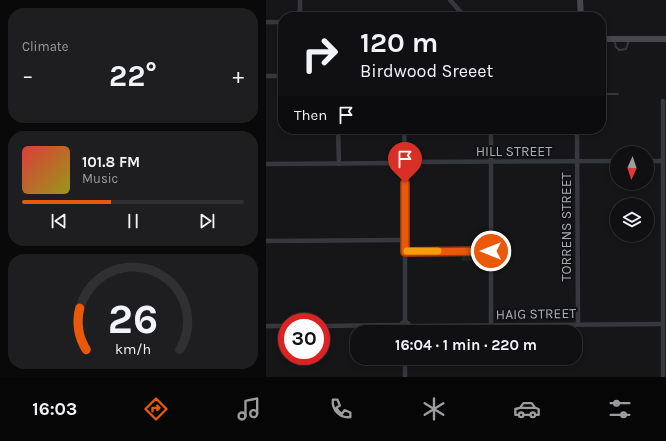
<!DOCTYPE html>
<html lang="en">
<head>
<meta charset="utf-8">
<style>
  :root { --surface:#101012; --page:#1e1e20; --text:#f1f3f6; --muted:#9c9d9f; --line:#303032; --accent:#ea580c }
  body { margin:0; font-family:Karla,sans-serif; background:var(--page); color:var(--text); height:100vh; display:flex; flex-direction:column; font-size:15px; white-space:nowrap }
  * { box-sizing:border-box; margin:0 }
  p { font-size:13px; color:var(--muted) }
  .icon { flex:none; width:22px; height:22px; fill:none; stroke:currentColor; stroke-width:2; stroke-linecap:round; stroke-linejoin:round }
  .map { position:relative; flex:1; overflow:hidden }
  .drawer { display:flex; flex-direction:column; gap:8px; padding:8px; background:#09090a; width:266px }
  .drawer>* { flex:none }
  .banner { position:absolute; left:12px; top:12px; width:328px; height:122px; border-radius:16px; box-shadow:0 2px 6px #0003,0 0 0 1px var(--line); background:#101012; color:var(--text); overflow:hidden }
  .needle { width:26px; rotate:183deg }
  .controls { position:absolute; left:344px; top:146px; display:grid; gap:8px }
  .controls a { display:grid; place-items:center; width:44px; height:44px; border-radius:50%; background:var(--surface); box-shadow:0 2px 6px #0003,0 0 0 1px var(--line); font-size:20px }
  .speed { position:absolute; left:12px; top:313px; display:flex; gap:8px; font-size:20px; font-weight:700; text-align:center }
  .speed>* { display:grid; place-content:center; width:52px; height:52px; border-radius:50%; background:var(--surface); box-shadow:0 2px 6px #0003,0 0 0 1px var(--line); line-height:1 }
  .speed .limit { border:6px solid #d22; background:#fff; color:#111 }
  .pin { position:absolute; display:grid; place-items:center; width:34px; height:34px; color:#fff; margin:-41px -17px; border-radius:50% 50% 50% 0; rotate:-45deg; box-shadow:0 0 4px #0007 }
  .pin .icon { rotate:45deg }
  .me { position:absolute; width:44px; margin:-22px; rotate:270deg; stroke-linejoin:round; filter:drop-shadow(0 0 3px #0008) }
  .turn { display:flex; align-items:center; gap:14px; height:84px; padding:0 16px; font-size:18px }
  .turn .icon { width:52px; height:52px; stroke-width:2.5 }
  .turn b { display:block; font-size:28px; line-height:34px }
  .then { display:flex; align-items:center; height:38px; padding:0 16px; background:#0003; gap:8px; font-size:15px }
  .big { font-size:30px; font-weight:700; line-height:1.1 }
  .drawer .tile { flex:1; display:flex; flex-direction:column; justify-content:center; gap:6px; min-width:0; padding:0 14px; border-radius:16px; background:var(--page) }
  .drawer .dial { align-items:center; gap:0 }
  .dial svg { height:104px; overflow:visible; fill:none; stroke:var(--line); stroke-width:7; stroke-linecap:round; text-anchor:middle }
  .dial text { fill:var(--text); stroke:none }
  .song { display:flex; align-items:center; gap:12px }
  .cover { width:48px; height:48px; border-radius:6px; background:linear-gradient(135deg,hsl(0 70% 55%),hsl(60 70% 35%)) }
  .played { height:4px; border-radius:2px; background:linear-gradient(90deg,var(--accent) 40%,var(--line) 40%) }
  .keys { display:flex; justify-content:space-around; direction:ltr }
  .heat { display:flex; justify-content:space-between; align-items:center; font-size:22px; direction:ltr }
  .trip { position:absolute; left:84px; top:325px; width:232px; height:40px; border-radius:16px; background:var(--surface); box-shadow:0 2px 6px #0003,0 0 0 1px var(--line); font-weight:700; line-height:40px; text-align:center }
  .tab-bar { display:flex; height:64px; justify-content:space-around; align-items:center; background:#060607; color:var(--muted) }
  .tab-bar .icon { width:28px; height:28px }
  .tab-bar .on { color:var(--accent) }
  .tab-bar b { font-size:18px; color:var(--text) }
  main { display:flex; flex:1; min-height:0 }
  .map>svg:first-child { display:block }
  .green { fill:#1e261f }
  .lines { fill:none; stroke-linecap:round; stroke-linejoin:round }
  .lane { stroke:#37383d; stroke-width:2 }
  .street { stroke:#37383d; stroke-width:4.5 }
  .secondary { stroke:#45474d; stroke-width:6 }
  .route-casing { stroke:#983908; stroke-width:10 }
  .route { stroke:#ea580c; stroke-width:7 }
  .slow { stroke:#f59e0b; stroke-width:7 }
  .labels { text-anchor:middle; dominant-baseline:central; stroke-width:4; stroke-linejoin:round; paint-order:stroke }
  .street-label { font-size:14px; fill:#a8adb8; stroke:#111113 }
</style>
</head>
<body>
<main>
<section class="drawer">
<div class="tile"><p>Climate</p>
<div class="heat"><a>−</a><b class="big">22°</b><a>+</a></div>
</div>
<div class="tile">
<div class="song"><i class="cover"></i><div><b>101.8 FM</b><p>Music</p></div></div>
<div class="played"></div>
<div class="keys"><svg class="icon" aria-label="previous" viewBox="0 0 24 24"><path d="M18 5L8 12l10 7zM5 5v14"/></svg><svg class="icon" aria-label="pause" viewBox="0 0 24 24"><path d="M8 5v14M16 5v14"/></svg><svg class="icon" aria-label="next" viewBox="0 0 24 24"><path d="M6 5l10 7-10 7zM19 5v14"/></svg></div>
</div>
<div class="tile dial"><svg viewBox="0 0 100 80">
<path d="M14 69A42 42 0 1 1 86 69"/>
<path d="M14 69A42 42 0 0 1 9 37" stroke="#ea580c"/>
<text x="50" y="56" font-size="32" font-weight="700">26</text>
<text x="50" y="72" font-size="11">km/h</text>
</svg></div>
</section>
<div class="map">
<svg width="400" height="377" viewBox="0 0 400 377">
  <rect width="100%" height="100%" fill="#161618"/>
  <!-- green -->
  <rect class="green" x="196" y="252" width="28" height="9"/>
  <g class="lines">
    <!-- lane -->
    <g class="lane">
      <polyline points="348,39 350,47 353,50 360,49 363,40"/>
      <polyline points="335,94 352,94"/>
    </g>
    <!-- street -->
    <g class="street">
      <polyline points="184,0 199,17"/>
      <polyline points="31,17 34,10 34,0"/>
      <polyline points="0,22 17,22"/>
      <polyline points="0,76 17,76"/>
      <polyline points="72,129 73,164"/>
      <polyline points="138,129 139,157"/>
      <polyline points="311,129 312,324"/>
      <circle cx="139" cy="163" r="5.5"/>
      <polyline points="381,161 397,161"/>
      <polyline points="145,162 351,161"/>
      <polyline points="0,164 133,163"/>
      <polyline points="0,241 139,240"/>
      <polyline points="139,251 225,251"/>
      <circle cx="139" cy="326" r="4"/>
      <polyline points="139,322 139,168"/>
      <polyline points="225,325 225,129"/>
      <polyline points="0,326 21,326"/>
      <polyline points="55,326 135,325"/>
      <polyline points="143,326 397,324"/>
      <polyline points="139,358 139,377"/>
      <polyline points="397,377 397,101"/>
    </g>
    <!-- secondary -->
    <g class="secondary">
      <polyline points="314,0 315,17"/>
      <polyline points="335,38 339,39 400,39"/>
    </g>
  </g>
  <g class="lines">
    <!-- route casing -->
    <g class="route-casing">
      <polyline id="route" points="139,183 139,252 225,251"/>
    </g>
    <!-- route -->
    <use href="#route" class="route"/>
    <!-- slow -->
    <polyline class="slow" points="141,251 172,251"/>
  </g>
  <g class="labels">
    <!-- street labels -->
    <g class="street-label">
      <text x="248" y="151">HILL STREET</text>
      <text transform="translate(300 227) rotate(-90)">TORRENS STREET</text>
      <text transform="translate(270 314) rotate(-1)">HAIG STREET</text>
    </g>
  </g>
</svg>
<div class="controls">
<a><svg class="needle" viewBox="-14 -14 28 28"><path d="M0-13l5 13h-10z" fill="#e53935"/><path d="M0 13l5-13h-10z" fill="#9c9d9f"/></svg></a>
<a><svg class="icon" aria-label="layers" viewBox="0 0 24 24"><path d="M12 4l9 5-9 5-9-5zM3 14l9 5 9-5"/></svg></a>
</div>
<div class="speed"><div class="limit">30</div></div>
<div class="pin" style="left:139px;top:183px;background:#d93025"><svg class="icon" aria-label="arrive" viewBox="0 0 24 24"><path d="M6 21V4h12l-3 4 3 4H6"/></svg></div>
<svg class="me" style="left:225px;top:251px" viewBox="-20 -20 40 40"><circle r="17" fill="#ea580c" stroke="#fff" stroke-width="3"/><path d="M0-11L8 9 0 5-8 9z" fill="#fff"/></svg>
<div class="trip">16:04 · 1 min · 220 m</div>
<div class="banner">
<div class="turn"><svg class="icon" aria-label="right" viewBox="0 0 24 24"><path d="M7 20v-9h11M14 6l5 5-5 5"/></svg><div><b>120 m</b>Birdwood Sreeet</div></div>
<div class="then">Then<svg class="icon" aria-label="arrive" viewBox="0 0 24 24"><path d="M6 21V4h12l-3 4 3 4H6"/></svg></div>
</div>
</div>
</main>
<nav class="tab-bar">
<b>16:03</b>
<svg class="icon on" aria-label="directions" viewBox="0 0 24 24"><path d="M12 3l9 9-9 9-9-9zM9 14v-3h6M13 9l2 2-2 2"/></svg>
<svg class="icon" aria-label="music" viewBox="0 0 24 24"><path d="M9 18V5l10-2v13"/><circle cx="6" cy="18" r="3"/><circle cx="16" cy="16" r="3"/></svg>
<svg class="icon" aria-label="phone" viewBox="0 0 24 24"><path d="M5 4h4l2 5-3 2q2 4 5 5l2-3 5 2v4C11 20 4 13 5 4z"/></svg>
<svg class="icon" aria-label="climate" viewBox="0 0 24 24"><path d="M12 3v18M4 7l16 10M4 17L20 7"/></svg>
<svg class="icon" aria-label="car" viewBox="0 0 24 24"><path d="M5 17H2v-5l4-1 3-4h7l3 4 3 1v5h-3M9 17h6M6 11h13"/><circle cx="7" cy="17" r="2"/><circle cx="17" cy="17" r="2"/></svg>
<svg class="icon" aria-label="filters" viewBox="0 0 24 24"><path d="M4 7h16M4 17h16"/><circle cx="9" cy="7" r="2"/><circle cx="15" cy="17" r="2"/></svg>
</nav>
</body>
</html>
